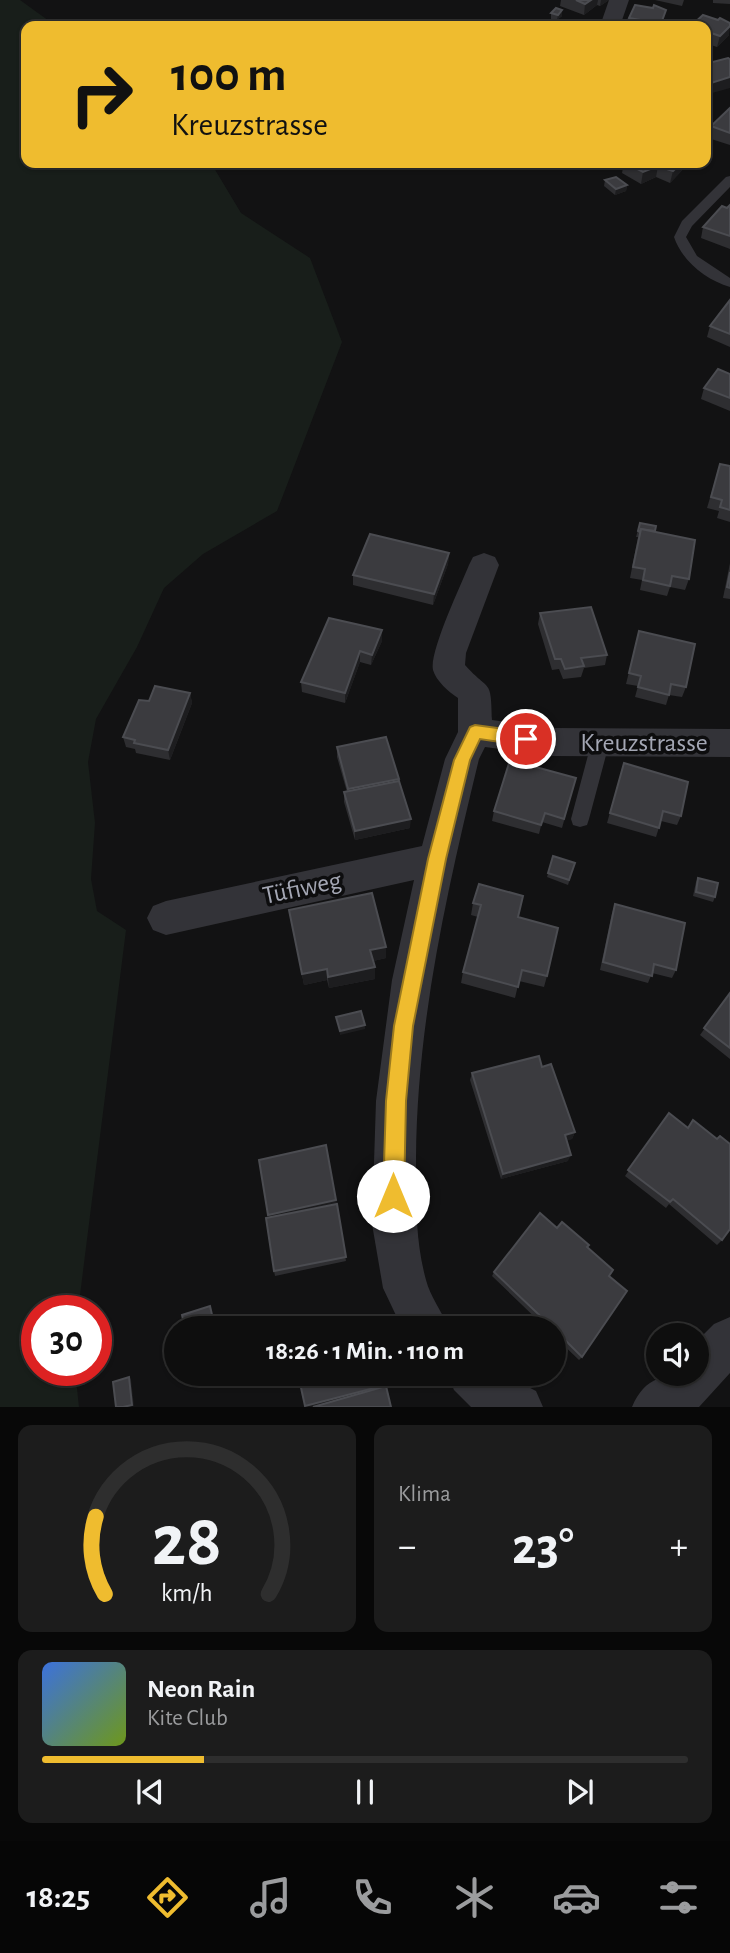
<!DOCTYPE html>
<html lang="de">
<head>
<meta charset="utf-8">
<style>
  :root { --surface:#0e0e0e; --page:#1c1c1c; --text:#f1f3f6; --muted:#9b9c9e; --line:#2e2e2e; --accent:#efbc2f }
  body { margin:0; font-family:"Alegreya Sans",sans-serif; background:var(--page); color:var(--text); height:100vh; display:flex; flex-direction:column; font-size:26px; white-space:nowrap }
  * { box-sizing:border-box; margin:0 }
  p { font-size:23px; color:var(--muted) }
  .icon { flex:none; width:38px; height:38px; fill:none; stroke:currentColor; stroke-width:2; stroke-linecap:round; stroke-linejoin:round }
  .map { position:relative; height:1407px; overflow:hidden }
  .details { display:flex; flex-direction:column; gap:18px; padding:18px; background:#080808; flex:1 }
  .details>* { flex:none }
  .guide { position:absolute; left:21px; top:21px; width:690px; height:147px; border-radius:14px; box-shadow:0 2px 5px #0004,0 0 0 2px var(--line); background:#efbc2f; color:#111; overflow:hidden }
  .buttons { position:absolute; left:646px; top:1323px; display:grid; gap:14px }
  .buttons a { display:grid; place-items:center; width:63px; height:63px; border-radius:50%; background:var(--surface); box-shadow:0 2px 5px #0004,0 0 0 2px var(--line); font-size:35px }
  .speed { position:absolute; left:21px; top:1295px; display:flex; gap:14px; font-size:35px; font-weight:700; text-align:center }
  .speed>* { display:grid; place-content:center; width:91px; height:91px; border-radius:50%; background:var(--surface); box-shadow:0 2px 5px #0004,0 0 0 2px var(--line); line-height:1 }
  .speed .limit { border:10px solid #d22; background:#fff; color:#111 }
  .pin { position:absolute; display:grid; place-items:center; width:60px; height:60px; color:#fff; margin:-30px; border:4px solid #fff; border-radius:50%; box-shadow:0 2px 7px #0007 }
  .me { position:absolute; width:77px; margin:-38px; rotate:0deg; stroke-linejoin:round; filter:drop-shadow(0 0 5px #0008) }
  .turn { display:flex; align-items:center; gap:24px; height:147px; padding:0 35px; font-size:32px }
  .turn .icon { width:91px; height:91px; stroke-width:2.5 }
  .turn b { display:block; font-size:49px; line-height:60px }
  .big { font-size:52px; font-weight:600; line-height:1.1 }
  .details .widget { flex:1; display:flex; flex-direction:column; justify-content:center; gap:10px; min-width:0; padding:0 24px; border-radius:14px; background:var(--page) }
  .details .dial { align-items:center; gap:0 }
  .dial svg { height:182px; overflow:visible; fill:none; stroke:var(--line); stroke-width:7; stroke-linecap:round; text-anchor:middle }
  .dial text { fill:var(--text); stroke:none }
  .song { display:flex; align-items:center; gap:21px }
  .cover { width:84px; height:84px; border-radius:10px; background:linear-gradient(135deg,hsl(220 70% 55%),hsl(80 70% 35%)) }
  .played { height:7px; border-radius:4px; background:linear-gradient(90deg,var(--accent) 25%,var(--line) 25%) }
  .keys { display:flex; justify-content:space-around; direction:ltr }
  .heat { display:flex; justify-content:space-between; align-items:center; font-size:38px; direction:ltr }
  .details .tiles { flex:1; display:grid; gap:18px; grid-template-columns:1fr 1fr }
  .widget:last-child { grid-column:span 2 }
  .trip { position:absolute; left:164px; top:1316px; width:402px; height:70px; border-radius:35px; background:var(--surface); box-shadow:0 2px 5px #0004,0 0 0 2px var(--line); font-weight:600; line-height:70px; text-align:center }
  .menu { display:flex; height:112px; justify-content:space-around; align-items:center; background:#060606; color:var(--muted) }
  .menu .icon { width:49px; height:49px }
  .menu .selected { color:var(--accent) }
  .menu b { font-size:32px; color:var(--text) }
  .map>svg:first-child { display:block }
  .green { fill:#181e1a }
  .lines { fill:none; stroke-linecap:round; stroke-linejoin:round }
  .service { fill:#333338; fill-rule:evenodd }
  .minor { fill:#333338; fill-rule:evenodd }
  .wall { fill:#2e2e31 }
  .shaded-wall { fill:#1d1d1f }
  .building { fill:#3b3b3f; stroke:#4b4c51; stroke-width:2 }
  .route { fill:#efbc2f; stroke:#9b7a1f; stroke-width:2 }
  .labels { text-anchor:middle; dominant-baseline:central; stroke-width:7; stroke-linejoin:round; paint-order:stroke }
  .street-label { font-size:26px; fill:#a4a7b4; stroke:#0d0d0e }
</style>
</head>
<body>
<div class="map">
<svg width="730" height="1407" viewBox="0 0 730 1407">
  <rect width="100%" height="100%" fill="#121213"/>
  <!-- green -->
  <polygon class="green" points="0,0 20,0 56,26 26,26 26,163 211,163 241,213 310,258 342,342 277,511 203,554 164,588 137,647 96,719 88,762 95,823 91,879 97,911 126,930 78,1311 37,1311 37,1370 75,1370 79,1407 0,1407"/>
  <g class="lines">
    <!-- service -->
    <g class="service">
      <path d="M730,176V187L692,226L686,237L697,256L730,278V287C706,280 682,261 674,237L682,221L726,177Z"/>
      <polygon points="600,736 606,739 609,744 589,819 587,825 580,827 573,825 571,819 591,744 594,739"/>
    </g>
    <!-- minor -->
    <g class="minor">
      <polygon points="609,0 629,0 620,26 600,26"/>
      <path d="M484,553L495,557L499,565L466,653L465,665C490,693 491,677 492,720L552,728L730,729V757L552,756L485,747L479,759C447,891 417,1022 416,1158C416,1199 415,1240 426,1280C430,1296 442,1312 449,1328H402L383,1288L372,1224L376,1101L392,980L414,880L166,935L153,930L147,918L153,906L166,901L422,846L445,759L458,732V698C449,692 436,681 433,670C429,652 461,585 469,565L473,557Z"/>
      <path d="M730,1317V1373L699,1407H632C645,1376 666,1374 696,1374V1342L714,1324Z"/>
      <polygon points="447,1374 503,1374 536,1391 543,1407 471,1407 454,1390"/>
    </g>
  </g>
  <!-- wall -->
  <g class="wall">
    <polygon points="561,0 609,0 600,6 597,5 584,15 560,6"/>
    <polygon points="655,0 684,0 682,6"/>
    <polygon points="713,0 730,0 730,4 713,3"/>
    <polygon points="562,10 562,16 557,20 551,19 551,13"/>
    <polygon points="629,18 664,21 668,26 628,26"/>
    <polygon points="705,26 729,35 717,47 705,43"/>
    <polygon points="730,108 730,145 708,138 711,126"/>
    <polygon points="624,163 689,163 670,183 656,177 641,184 622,173"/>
    <polygon points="605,180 627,185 626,191 615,195 604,186"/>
    <polygon points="730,205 730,249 701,238 703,227"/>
    <polygon points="730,300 730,347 707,337 710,326"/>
    <polygon points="730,374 730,411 701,399 704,388"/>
    <polygon points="720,464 730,466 730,522 717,518 719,511 707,508"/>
    <polygon points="640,523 655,532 689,579 685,590 670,587 667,596 640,590 642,580 630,578 638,537 636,537"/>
    <polygon points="449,553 448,564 433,605 353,585 353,575"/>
    <polygon points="730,563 730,599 723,598"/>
    <polygon points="540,613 607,655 605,665 584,668 581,677 563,679 559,669 552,670 538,624"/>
    <polygon points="639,631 686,687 682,697 669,695 666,705 635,697 638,686 626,684"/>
    <polygon points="382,641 371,665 360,662 345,703 302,692 301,682"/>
    <polygon points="190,693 192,703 170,760 136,753 135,749 126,747 123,737 149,701"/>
    <polygon points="337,747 399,779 410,828 355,840 344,802 344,792 347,792 337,757"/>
    <polygon points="621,773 681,816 677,825 661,821 656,837 607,823"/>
    <polygon points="576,778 562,828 542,822 539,834 492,821 494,811"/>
    <polygon points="553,856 575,863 568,885 547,877"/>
    <polygon points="698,878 715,897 713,902 693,896 696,882"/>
    <polygon points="473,903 518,917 547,976 544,987 519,981 515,998 461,983 463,972 478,917 471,915"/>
    <polygon points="615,904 676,970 672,978 652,973 648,983 600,970 612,913"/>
    <polygon points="289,910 386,958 373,961 375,979 329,988 327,980 304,985"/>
    <polygon points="730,993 730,1059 700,1035"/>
    <polygon points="542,1067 575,1132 572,1139 566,1140 568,1161 501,1179 470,1080 472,1073"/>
    <polygon points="669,1113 722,1240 717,1245 669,1204 666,1208 625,1176"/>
    <polygon points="336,1200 346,1261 275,1276 274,1271"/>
    <polygon points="557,1228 587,1247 609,1276 582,1357 579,1360 555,1337 555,1328 546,1328 492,1276 494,1272"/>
  </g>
  <!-- shaded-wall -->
  <g class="shaded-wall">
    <polygon points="591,0 598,0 597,5 584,15 585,4"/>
    <polygon points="601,0 609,0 600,6"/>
    <polygon points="562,10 562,16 557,20 558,15"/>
    <polygon points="730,26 729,35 717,47 720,36"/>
    <polygon points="730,77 730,88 705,95 705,85"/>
    <polygon points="681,163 689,163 670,183 673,171"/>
    <polygon points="658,166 656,177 641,184 643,172"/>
    <polygon points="627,185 626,191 615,195 616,189"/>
    <polygon points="449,553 448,564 433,605 434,594"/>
    <polygon points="382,630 382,641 371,665 372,655"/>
    <polygon points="360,651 360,662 345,703 345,693"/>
    <polygon points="190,693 192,703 170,760 168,750"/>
    <polygon points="399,779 398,788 349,799 348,789"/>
    <polygon points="411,819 410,828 355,840 355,831"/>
    <polygon points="386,947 386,958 370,962 370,950"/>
    <polygon points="375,967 375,979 329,988 328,977"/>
    <polygon points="327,969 327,980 304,985 302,974"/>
    <polygon points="365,1025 365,1029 340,1035 340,1031"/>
    <polygon points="575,1132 572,1139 562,1142 565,1135"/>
    <polygon points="571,1155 568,1161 501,1179 503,1174"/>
    <polygon points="336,1200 337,1206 270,1221 268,1215"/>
    <polygon points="129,1377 131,1379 134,1406 123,1407"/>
    <polygon points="382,1386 382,1389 314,1407 305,1406"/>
  </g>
  <!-- building -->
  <g class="building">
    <polygon points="576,0 591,0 585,4"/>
    <polygon points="635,5 653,8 654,5 666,10 662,21 669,22 667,26 650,26 652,22 629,18"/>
    <polygon points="556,8 562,10 558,15 551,13"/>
    <polygon points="703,15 718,20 720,18 730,23 730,26 720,36 705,31 705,26 691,26"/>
    <polygon points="728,58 730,59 730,77 705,85 705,64"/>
    <polygon points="730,108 730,133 711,126"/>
    <polygon points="626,163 681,163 673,171 658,166 643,172"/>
    <polygon points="616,177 627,185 616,189 605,180"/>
    <polygon points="730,205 730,236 703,227 722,206 727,208"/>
    <polygon points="730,300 730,334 710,326"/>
    <polygon points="718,369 730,374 730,398 704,388"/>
    <polygon points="720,464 730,466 730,510 720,507 722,500 711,497"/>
    <polygon points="640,523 656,526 655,531 641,529 640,532 638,531"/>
    <polygon points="641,529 695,540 689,579 672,576 670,586 643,580 645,569 633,567"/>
    <polygon points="370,534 449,553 434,594 353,575"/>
    <polygon points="730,572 730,588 727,587"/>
    <polygon points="591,607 607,655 581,658 584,666 565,669 561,659 555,659 540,613"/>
    <polygon points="329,618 382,630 372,655 360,651 345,693 301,682"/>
    <polygon points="639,631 695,644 686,687 671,684 669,695 638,687 641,676 629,673"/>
    <polygon points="155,686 190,693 168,750 134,743 135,740 123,737 139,700 149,701"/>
    <polygon points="386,737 399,779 348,789 337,747"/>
    <polygon points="510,760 576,778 564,819 545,813 541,825 494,811"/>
    <polygon points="624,763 688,782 681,816 663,811 659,828 610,813"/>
    <polygon points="399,781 411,819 355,831 344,792"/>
    <polygon points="553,856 575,863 569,880 548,873"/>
    <polygon points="698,878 718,883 715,897 696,892"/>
    <polygon points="479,884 523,896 518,917 558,928 547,976 522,970 518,987 463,972 481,905 473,903"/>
    <polygon points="372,893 386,947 370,950 375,967 328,977 327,969 302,974 289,910"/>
    <polygon points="615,904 685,923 676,970 654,964 652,976 603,962"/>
    <polygon points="730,993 730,1048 704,1028"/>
    <polygon points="361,1011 365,1025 340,1031 336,1017"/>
    <polygon points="539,1056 542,1067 551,1064 575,1132 565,1135 571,1155 503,1174 472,1073"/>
    <polygon points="669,1113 688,1128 693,1120 717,1139 720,1136 730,1144 730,1229 722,1240 673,1199 670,1202 628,1170"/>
    <polygon points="326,1145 336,1200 268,1215 259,1160"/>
    <polygon points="337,1204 346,1257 274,1271 266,1218"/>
    <polygon points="540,1213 557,1228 562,1222 589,1245 587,1247 613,1270 609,1276 627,1291 582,1357 555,1330 555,1328 553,1328 494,1272"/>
    <polygon points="210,1306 215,1328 185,1328 182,1315"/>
    <polygon points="298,1374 379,1374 382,1386 305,1406"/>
    <polygon points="129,1377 132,1405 123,1407 116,1407 113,1382"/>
    <polygon points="386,1386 391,1407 313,1407"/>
  </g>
  <!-- route -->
  <polygon class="route" points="475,725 526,732 532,734 534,739 532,744 526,746 480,739 470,760 446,859 413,1026 406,1101 404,1196 401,1203 393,1206 386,1203 383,1196 386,1101 394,1026 428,859 454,760 470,727"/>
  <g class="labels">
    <!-- street labels -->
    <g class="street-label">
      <text x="644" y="743">Kreuzstrasse</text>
      <text transform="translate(302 888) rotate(-12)">Tüfiweg</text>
    </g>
  </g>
</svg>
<div class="buttons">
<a><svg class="icon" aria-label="sound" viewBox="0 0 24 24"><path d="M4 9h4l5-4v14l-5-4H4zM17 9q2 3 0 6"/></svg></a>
</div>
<div class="speed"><div class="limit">30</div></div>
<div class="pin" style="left:526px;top:739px;background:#d93025"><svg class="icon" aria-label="arrive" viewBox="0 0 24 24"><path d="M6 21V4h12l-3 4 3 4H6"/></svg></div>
<svg class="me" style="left:393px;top:1196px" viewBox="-20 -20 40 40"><circle r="19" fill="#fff"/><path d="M0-13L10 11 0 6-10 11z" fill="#efbc2f"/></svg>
<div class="trip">18:26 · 1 Min. · 110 m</div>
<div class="guide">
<div class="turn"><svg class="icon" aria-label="right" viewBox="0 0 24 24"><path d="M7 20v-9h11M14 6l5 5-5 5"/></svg><div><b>100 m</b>Kreuzstrasse</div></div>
</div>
</div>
<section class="details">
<div class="tiles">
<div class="widget dial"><svg viewBox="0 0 100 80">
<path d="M14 69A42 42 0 1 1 86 69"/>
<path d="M14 69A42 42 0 0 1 10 35" stroke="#efbc2f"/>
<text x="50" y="56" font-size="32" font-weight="700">28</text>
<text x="50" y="72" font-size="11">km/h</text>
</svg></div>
<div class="widget"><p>Klima</p>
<div class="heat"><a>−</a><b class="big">23°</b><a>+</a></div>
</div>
<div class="widget">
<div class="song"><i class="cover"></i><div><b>Neon Rain</b><p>Kite Club</p></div></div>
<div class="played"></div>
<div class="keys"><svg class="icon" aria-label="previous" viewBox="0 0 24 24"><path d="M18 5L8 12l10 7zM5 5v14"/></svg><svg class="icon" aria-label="pause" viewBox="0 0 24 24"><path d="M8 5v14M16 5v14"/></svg><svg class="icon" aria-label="next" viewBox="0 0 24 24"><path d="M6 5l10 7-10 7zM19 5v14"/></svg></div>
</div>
</div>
</section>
<nav class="menu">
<b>18:25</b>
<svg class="icon selected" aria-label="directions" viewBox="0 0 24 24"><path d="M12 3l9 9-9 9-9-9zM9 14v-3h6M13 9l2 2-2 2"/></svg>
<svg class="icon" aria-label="music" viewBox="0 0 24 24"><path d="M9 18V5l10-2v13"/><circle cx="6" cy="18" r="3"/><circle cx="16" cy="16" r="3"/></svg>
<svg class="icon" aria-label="phone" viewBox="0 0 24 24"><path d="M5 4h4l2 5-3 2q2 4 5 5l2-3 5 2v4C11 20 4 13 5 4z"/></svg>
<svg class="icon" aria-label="climate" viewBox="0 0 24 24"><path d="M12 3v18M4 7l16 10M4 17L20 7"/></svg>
<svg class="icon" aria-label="car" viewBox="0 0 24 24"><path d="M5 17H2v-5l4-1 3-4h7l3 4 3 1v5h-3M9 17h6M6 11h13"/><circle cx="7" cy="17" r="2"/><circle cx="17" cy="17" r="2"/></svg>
<svg class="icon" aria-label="filters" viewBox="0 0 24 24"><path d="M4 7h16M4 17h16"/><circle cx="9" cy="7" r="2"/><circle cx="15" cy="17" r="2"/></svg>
</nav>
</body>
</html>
